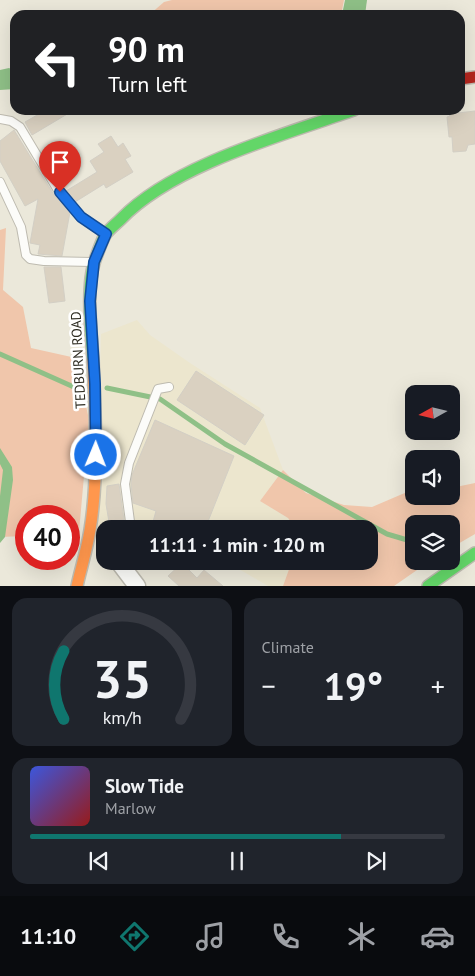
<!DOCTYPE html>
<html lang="en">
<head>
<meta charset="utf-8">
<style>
  :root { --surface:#171b24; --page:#20242c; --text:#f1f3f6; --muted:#9ea1a6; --line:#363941; --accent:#0f766e }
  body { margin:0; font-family:"PT Sans",sans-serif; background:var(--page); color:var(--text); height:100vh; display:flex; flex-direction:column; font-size:19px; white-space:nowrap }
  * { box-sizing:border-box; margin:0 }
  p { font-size:16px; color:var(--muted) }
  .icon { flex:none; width:28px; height:28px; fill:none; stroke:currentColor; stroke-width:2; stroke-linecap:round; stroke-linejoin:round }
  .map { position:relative; height:586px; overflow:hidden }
  .panel { display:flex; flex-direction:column; gap:12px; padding:12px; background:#0d0f14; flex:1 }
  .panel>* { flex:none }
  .hud { position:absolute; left:10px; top:10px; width:455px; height:105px; border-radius:15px; box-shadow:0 5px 20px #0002; background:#202124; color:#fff; overflow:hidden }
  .needle { width:32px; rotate:262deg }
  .buttons { position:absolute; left:405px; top:385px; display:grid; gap:10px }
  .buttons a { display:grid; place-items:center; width:55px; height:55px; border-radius:10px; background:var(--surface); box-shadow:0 5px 20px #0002; font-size:25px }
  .speed { position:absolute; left:15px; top:505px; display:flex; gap:10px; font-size:25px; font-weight:700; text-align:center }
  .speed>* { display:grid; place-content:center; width:65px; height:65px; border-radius:50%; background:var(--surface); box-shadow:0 5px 20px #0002; line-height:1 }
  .speed .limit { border:8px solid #d22; background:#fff; color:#111 }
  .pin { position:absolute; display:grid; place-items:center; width:42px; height:42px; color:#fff; margin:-51px -21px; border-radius:50% 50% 50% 0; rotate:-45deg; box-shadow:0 0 5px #0007 }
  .pin .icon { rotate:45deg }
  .me { position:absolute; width:55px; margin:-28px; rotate:1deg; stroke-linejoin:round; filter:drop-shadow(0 0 4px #0008) }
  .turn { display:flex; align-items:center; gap:18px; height:105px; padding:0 15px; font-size:22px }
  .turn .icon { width:65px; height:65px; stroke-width:2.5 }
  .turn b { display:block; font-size:35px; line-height:42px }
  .big { font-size:38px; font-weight:600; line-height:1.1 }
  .panel .tile { flex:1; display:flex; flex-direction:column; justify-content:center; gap:8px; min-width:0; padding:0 18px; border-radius:15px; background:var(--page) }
  .panel .dial { align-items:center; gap:0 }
  .dial svg { height:130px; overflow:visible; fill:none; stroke:var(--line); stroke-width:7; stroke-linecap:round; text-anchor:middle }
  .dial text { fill:var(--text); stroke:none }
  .song { display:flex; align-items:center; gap:15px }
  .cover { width:60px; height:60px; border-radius:8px; background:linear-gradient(135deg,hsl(230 70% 55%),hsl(0 70% 35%)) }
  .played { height:5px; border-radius:2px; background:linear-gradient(90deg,var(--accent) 75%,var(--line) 75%) }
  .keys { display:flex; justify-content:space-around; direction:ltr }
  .heat { display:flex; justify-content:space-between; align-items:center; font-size:28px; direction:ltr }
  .panel .tiles { flex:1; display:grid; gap:12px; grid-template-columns:1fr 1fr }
  .tile:last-child { grid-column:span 2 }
  .trip { position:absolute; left:96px; top:520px; width:282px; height:50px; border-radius:15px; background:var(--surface); box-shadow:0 5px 20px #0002; font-weight:600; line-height:50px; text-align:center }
  .dock { display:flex; height:80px; justify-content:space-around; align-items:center; background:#090b0e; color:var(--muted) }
  .dock .icon { width:35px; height:35px }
  .dock .active { color:var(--accent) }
  .dock b { font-size:22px; color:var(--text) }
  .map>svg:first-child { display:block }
  .built { fill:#ece6ce }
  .green { fill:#f0c6ab }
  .water { fill:#8fc087 }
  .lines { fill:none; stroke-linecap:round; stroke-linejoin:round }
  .stream { stroke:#8fc087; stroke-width:5 }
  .building { fill:#dad1c1; stroke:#d3cfc5 }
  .lane-casing { stroke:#bebbb0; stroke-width:10 }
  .street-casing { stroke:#bebbb0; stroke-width:19 }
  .fast-casing { stroke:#bebbb0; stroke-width:14 }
  .slow-casing { stroke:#bebbb0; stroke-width:14 }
  .jam-casing { stroke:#bebbb0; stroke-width:14 }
  .lane { stroke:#fcfcf9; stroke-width:8 }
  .street { stroke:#fcfcf9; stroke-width:16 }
  .fast { stroke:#63d668; stroke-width:11 }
  .slow { stroke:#ff974d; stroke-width:11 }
  .jam { stroke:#b3261e; stroke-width:11 }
  .route-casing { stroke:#114b97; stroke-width:12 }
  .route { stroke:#1a73e8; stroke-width:9 }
  .labels { text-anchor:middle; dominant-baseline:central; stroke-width:5; stroke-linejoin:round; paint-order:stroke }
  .street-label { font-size:14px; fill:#2e2c22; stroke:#fff }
</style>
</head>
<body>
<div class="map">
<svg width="475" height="586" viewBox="0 0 475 586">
  <rect width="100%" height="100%" fill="#ebe8da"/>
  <!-- built -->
  <g class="built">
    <polygon points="137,320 150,335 190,363 260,408 283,470 260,501 288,518 296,529 105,529 105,539 97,536 101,334"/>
    <polygon points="225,561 292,561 283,586 268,586"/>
  </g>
  <!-- green -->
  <g class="green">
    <polygon points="172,0 344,0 341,15 149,15 164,2"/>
    <polygon points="6,228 3,290 23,307 31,348 76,358 89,420 79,532 69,533 69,516 26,516 26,536 0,537 0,230"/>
    <polygon points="283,470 306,493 344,505 372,507 414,489 414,496 451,496 451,488 475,483 475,534 451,548 451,524 414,524 414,561 430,561 394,586 283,586 292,561 370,561 370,529 296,529 288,518 260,501"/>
  </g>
  <!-- water -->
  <g class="water">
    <polygon points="345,0 367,0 365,15 342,15"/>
    <polygon points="9,68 15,71 15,89 0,90 0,70"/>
    <polygon points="0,448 12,467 13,480 5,537 0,543 0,496 3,470 0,464"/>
  </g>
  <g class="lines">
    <!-- stream -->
    <g class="stream">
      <polyline points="0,354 85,392"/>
      <polyline points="107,388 160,399 225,444 387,534 414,542"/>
    </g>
  </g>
  <!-- building -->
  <g class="building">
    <polygon points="46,110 74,110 32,135 25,122"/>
    <polygon points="475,111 475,144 468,145 466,151 453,152 452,137 449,137 447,117 450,116 449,114"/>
    <polygon points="14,130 54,195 70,212 62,256 38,254 40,245 30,243 38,199 25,206 0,161 0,141"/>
    <polygon points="111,136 118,147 123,143 131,156 125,159 133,172 106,188 104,184 75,202 66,191 97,172 90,161 104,152 98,144"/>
    <polygon points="44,267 61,267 65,301 49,303"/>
    <polygon points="196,371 264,415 245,445 177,400"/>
    <polygon points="155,420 234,456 205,529 151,529 156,511 133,503 131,484 132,475"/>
    <polygon points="119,484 124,520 109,522 106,504 107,486"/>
    <polygon points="182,563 197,578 204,570 223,586 179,586 168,576"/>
  </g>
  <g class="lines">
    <!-- lane casing -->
    <g class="lane-casing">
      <g id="lane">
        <polyline points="0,119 11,121 20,127 59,192 81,217 105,233"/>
        <polyline points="0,182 21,227 26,255 30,259 44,261 92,262"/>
        <polyline points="131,529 125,484 129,463 158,389 169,387"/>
      </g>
    </g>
    <!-- street casing -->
    <g class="street-casing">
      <polyline id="street" points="118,561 137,586"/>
    </g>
    <!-- fast casing -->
    <g class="fast-casing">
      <g id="fast">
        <path d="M93,359C91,332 86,285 95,260C98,252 101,243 105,235C109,229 116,224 121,219C173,165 283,135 354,110"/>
        <polyline points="428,586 475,553"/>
      </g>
    </g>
    <!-- slow casing -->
    <g class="slow-casing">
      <path id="slow" d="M77,586C81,568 87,549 90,530C99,474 95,416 93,359"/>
    </g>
    <!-- jam casing -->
    <g class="jam-casing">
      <polyline id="jam" points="460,79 475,77"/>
    </g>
    <!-- lane -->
    <use href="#lane" class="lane"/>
    <!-- street -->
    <use href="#street" class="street"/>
    <!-- fast -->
    <use href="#fast" class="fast"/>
    <!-- slow -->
    <use href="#slow" class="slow"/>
    <!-- jam -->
    <use href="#jam" class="jam"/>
  </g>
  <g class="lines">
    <!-- route casing -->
    <g class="route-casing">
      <polyline id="route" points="60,192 81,217 106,234 94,262 90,301 95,384 96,455"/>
    </g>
    <!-- route -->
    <use href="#route" class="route"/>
  </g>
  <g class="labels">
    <!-- street labels -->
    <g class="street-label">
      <text transform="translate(78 360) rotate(-93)">TEDBURN ROAD</text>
    </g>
  </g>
</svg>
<div class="buttons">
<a><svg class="needle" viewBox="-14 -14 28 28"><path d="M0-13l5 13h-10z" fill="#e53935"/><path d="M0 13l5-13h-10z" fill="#9ea1a6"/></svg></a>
<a><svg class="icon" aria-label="sound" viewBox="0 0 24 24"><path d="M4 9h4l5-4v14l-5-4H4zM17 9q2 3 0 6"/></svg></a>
<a><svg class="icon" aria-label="layers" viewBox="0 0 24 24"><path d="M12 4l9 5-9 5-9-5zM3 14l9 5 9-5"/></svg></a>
</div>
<div class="speed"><div class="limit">40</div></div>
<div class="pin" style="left:60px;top:192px;background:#d93025"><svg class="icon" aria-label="arrive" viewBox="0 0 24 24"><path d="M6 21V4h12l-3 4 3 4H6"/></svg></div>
<svg class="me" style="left:96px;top:455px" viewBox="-20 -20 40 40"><circle r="17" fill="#1a73e8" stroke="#fff" stroke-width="3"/><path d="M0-11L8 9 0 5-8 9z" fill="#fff"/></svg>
<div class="trip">11:11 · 1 min · 120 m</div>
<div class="hud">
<div class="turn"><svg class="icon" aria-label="left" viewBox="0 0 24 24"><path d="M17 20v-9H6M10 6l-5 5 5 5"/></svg><div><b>90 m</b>Turn left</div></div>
</div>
</div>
<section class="panel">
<div class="tiles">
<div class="tile dial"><svg viewBox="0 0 100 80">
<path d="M14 69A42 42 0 1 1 86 69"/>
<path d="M14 69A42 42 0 0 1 14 27" stroke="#0f766e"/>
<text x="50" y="56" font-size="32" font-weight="700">35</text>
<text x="50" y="72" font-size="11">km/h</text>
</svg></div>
<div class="tile"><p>Climate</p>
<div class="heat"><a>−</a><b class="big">19°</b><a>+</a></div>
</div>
<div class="tile">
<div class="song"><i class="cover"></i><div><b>Slow Tide</b><p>Marlow</p></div></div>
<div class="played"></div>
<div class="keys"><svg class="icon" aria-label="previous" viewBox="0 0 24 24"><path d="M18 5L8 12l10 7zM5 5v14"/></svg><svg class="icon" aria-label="pause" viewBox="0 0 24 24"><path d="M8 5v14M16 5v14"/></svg><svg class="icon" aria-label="next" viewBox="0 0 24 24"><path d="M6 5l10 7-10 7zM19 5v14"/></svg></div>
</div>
</div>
</section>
<nav class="dock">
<b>11:10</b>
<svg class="icon active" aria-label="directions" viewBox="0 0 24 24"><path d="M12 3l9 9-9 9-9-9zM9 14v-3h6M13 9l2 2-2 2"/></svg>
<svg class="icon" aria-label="music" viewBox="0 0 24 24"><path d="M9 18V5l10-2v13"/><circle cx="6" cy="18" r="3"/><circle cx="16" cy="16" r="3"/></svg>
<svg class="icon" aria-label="phone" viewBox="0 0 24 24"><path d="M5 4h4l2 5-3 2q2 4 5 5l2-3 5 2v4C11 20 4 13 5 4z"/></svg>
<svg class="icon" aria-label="climate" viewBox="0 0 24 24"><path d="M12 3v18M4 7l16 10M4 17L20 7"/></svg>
<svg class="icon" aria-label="car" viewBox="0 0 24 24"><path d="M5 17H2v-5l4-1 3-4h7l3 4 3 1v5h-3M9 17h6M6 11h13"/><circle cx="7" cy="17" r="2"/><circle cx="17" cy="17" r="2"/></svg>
</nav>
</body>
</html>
